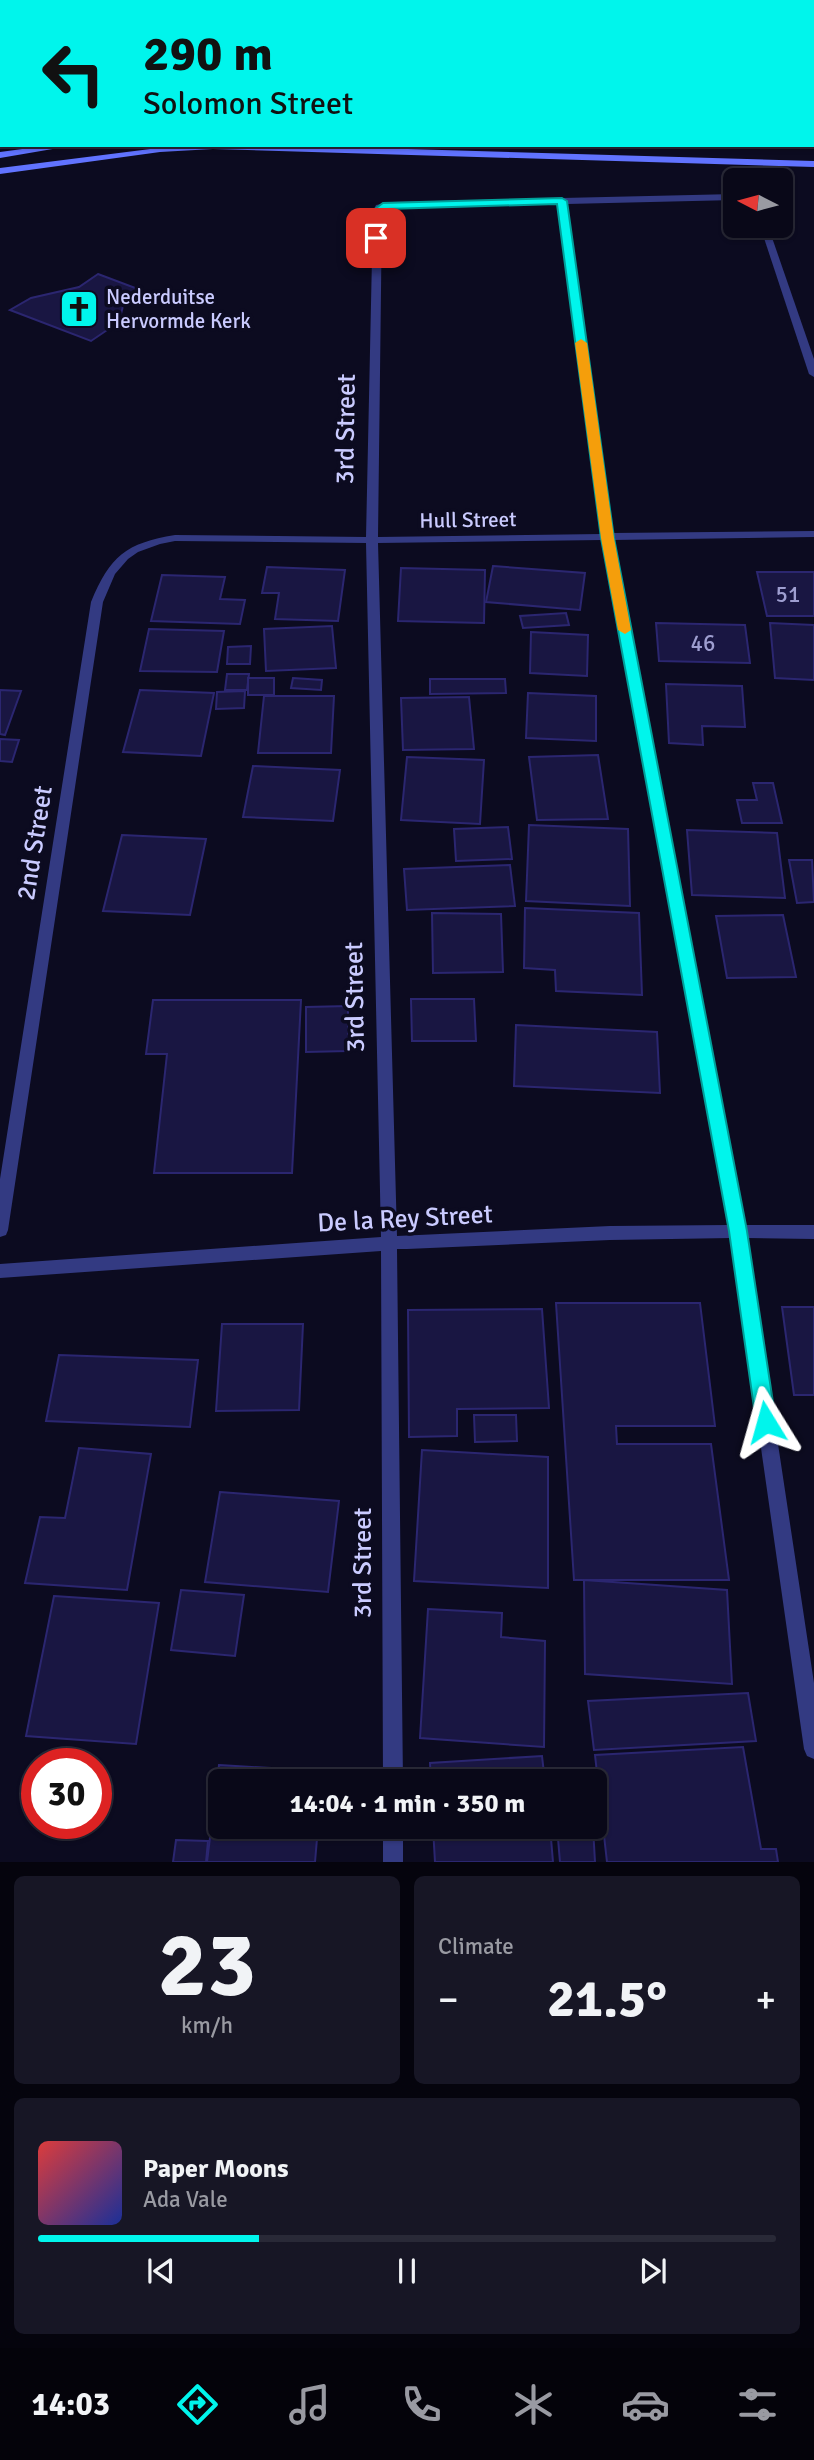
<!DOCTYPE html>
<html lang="en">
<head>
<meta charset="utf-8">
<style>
  :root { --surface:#090818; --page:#171625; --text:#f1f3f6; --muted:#999aa2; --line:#292937; --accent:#00f5ec }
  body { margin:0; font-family:Signika,sans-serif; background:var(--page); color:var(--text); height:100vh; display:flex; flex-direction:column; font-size:26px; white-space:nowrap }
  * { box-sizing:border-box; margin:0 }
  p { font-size:23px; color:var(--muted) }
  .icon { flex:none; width:38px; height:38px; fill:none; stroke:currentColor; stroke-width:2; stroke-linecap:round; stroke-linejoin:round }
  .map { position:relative; height:1862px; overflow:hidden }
  .panel { display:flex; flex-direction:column; gap:14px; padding:14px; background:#05040d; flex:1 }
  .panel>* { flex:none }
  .hud { position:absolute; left:0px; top:0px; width:816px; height:147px; box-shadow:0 2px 5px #0004,0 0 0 2px var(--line); background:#00f5ec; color:#111; overflow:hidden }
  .needle { width:46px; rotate:276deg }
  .controls { position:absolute; left:723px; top:168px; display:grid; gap:14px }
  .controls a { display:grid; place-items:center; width:70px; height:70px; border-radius:10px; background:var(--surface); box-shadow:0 2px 5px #0004,0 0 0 2px var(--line); font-size:35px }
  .speed { position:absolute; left:21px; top:1748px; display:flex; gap:14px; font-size:35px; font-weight:700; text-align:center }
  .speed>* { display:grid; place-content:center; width:91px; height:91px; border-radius:50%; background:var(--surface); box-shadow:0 2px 5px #0004,0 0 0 2px var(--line); line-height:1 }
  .speed .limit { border:10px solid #d22; background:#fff; color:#111 }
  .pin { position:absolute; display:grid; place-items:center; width:60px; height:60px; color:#fff; margin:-30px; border-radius:14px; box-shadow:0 4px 10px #0006 }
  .me { position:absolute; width:77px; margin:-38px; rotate:352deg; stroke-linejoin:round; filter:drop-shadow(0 0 5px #0008) }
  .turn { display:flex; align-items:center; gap:24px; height:147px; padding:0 28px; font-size:32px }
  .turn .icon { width:91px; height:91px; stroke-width:2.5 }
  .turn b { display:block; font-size:49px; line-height:60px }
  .big { font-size:52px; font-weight:800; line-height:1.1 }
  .panel .tile { flex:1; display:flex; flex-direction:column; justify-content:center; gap:10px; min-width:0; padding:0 24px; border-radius:10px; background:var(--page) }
  .panel .dial { align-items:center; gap:0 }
  .dial b { font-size:91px; line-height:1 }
  .song { display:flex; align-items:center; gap:21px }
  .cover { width:84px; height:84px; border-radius:10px; background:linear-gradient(135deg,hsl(0 70% 55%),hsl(230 70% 35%)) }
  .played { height:7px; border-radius:4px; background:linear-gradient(90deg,var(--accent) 30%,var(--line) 30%) }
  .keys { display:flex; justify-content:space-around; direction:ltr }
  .heat { display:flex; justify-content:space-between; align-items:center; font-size:38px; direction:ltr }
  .panel .tiles { flex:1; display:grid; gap:14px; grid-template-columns:1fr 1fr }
  .tile:last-child { grid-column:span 2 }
  .trip { position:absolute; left:208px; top:1769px; width:399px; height:70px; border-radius:10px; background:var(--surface); box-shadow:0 2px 5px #0004,0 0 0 2px var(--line); font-weight:800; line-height:70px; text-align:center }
  .menu { display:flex; height:112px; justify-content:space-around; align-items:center; background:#04030a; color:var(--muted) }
  .menu .icon { width:49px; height:49px }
  .menu .on { color:var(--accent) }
  .menu b { font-size:32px; color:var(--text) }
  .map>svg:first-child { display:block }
  .green { fill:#0e2a25 }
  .building { fill:#191642; stroke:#2b2670; stroke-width:2 }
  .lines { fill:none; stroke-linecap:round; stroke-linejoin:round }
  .lane { fill:#333a82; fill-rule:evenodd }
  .street { fill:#333a82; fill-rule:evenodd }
  .secondary { fill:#6173ff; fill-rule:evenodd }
  .route { fill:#00f5ec; stroke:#009f99; stroke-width:2 }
  .slow { fill:#f59e0b }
  .labels { text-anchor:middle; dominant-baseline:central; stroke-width:7; stroke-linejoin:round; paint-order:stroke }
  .far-poi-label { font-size:21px; fill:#cacbff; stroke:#0c0b20; text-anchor:start }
  .far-street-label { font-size:21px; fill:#cacbff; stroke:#0c0b20 }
  .number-label { font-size:23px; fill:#9e9ed0 }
  .street-label { font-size:26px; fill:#cacbff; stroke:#0c0b20 }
</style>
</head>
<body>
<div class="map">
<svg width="814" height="1862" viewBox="0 0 814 1862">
  <rect width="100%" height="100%" fill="#0c0b20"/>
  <!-- green -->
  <polygon class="green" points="483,0 814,0 814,99 814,2"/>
  <!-- building -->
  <g class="building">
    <polygon points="98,274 138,289 125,298 119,322 91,341 10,310 31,298 79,287"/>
    <polygon points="493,566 585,573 580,610 486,602"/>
    <polygon points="267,567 345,570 338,621 275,619 279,593 262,593"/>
    <polygon points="401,568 485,570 484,623 398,621"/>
    <polygon points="757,572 814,572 814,616 767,616"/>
    <polygon points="162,575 225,577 220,599 245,600 240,624 151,621"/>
    <polygon points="566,613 569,625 523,628 520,616"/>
    <polygon points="656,623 745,625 750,663 659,661"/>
    <polygon points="770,623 814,625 814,680 775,678"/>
    <polygon points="332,626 336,668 266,671 264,629"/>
    <polygon points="149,629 224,631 217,672 140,671"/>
    <polygon points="531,632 588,635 587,676 530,673"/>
    <polygon points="251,646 250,664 227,664 228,647"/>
    <polygon points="227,674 249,674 247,690 225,690"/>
    <rect x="248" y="678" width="26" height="17"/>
    <polygon points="293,678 322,680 321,690 291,688"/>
    <polygon points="430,679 505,679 506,693 430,694"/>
    <polygon points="666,684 742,686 745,727 702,726 703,745 669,743"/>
    <polygon points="0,690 21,691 5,735 0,734"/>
    <polygon points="140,690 214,693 201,756 123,752"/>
    <polygon points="245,691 244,708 216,709 217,692"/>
    <polygon points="528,693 596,696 596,741 526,738"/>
    <polygon points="264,696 334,696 331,753 258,753"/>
    <polygon points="469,697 474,749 403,750 401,698"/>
    <polygon points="0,739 19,740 12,762 0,761"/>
    <polygon points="598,755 608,819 537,820 529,757"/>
    <polygon points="407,757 484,760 480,824 401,820"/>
    <polygon points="253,766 340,770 333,821 243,817"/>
    <polygon points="753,783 773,783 782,823 742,823 737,800 757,800"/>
    <polygon points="529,825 628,829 630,906 526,901"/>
    <polygon points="508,827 512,859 456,861 454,829"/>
    <polygon points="687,830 777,833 785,898 692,895"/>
    <polygon points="122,835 206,839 190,915 103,911"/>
    <polygon points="789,860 812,860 814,902 797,903"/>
    <polygon points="510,865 515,906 407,910 404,869"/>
    <polygon points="525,908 639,913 642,995 556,991 555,970 524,968"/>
    <polygon points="432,913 501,914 503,972 433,973"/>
    <polygon points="783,915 796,977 727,978 716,916"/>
    <polygon points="411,999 474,999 476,1041 412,1041"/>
    <polygon points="153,1000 301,1000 292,1173 154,1173 167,1054 146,1054"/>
    <polygon points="348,1006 348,1051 306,1052 306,1007"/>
    <polygon points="516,1025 657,1032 660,1093 514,1086"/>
    <polygon points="556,1303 700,1303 715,1426 616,1426 617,1444 711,1444 729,1580 574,1580"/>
    <polygon points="782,1307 814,1307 814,1395 794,1395"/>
    <polygon points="542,1309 549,1408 457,1409 457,1436 409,1437 408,1310"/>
    <polygon points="222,1324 303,1324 299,1410 216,1411"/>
    <polygon points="59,1355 198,1360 190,1427 46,1421"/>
    <polygon points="474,1415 516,1415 517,1441 475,1442"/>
    <polygon points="79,1448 151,1454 127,1590 25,1583 40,1517 65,1518"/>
    <polygon points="422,1450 548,1457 548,1588 414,1581"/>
    <polygon points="220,1492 339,1501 328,1592 205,1582"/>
    <polygon points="584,1580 727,1590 732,1684 585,1674"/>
    <polygon points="181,1590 244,1595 235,1656 171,1650"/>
    <polygon points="54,1596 159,1603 136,1744 26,1736"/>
    <polygon points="428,1609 502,1613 501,1637 545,1641 544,1747 420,1738"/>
    <polygon points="748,1693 756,1741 594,1750 588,1701"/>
    <polygon points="743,1747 761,1849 776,1849 778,1862 607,1862 595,1755"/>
    <polygon points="542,1756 545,1782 431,1782 430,1763"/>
    <polygon points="219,1765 323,1771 322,1782 220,1782 220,1827 318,1827 315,1862 207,1862"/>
    <polygon points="433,1827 550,1827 553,1862 435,1862"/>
    <polygon points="557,1827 593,1827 595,1862 560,1862"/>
    <polygon points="176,1840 208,1841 206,1862 173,1862"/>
  </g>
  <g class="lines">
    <!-- lane -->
    <polygon class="lane" points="277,0 285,0 286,2 278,2"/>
    <!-- street -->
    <g class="street">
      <path d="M735,194V200L567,204L612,533L814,531V537L613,540L745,1225H814V1239L747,1238L814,1683V1759L807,1756L804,1749L731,1238L610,1240L407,1249H397L403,1782H383L381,1251L0,1278V1264L381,1237L366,543L175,541L160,544L138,552L128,559L115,574L103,602L8,1230L6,1235L0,1237V1179L91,602C110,556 126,543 175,535L366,537L373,211L376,205L391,202ZM558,204L601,534L378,537L382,209ZM602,540L729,1225L610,1226L397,1236L378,543Z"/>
      <polygon points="760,226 768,226 814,359 814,377 809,374"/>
      <rect x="383" y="1827" width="20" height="35"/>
    </g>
    <!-- secondary -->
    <g class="secondary">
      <polygon points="814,142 814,148 807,145 814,145"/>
      <polygon points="52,145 76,145 0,158 0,152"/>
      <polygon points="182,145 272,145 814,161 814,167 213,149 160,152 0,174 0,168"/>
    </g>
  </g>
  <!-- route -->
  <polygon class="route" points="562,198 567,201 614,538 747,1231 776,1422 773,1428 766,1431 759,1428 756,1422 729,1231 601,538 557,204 386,209 382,212 381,238 376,241 371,238 372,211 383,203"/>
  <!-- slow -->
  <polygon class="slow" points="581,339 587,343 614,538 631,630 625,634 618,630 601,538 575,343"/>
  <!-- icons -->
  <defs>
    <g id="church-square" transform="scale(2.0125)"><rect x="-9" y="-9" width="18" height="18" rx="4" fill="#00f5ec" stroke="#0c0b20"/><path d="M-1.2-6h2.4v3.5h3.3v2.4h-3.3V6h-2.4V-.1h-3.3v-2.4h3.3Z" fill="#111"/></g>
  </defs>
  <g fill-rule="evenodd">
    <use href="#church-square" x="79" y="309"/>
  </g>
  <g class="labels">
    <!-- far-poi labels -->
    <g class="far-poi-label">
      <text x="106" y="297">Nederduitse<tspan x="106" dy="24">Hervormde Kerk</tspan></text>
    </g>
    <!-- far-street labels -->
    <g class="far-street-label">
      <text transform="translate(468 520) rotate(-1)">Hull Street</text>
    </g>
    <!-- number labels -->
    <g class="number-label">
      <text x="788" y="594">51</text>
      <text x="703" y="643">46</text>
    </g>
    <!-- street labels -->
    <g class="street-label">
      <text transform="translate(346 429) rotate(-89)">3rd Street</text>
      <text transform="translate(35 843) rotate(-81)">2nd Street</text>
      <text transform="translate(355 997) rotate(-91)">3rd Street</text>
      <text transform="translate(405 1219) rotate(-3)">De la Rey Street</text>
      <text transform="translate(363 1563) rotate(-90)">3rd Street</text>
    </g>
  </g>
</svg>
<div class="controls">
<a><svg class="needle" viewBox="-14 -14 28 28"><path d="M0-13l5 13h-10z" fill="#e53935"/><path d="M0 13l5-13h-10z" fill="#999aa2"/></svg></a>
</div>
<div class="speed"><div class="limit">30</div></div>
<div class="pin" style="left:376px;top:238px;background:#d93025"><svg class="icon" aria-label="arrive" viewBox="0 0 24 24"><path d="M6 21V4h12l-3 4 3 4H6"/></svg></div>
<svg class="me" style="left:766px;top:1422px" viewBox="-20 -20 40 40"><path d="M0-17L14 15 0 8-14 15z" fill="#00f5ec" stroke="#fff" stroke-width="4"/></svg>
<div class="trip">14:04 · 1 min · 350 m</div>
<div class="hud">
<div class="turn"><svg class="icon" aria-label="left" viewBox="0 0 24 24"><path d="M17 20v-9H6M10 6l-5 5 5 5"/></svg><div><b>290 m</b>Solomon Street</div></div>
</div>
</div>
<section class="panel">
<div class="tiles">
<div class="tile dial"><b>23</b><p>km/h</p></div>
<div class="tile"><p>Climate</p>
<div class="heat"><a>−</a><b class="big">21.5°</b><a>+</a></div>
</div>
<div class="tile">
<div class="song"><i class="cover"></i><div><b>Paper Moons</b><p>Ada Vale</p></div></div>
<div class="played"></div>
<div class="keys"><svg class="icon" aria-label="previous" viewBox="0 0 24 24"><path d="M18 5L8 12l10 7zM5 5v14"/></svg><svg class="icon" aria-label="pause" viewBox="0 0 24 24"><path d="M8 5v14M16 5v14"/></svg><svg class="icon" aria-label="next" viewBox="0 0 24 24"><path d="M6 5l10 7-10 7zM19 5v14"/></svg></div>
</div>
</div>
</section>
<nav class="menu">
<b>14:03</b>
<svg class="icon on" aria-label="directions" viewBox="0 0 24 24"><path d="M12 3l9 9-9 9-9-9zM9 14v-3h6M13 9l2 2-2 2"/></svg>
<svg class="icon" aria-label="music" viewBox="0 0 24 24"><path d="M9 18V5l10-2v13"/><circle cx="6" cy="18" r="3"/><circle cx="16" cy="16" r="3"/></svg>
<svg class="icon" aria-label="phone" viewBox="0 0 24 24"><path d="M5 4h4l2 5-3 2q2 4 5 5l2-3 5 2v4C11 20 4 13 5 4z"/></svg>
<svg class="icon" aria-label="climate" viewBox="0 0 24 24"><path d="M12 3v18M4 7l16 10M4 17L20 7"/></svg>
<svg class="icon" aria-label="car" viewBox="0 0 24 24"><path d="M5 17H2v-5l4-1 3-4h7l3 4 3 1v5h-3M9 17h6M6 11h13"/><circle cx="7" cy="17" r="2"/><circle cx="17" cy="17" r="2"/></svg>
<svg class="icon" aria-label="filters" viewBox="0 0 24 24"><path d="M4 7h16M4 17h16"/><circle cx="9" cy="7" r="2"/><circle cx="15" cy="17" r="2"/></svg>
</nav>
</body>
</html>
